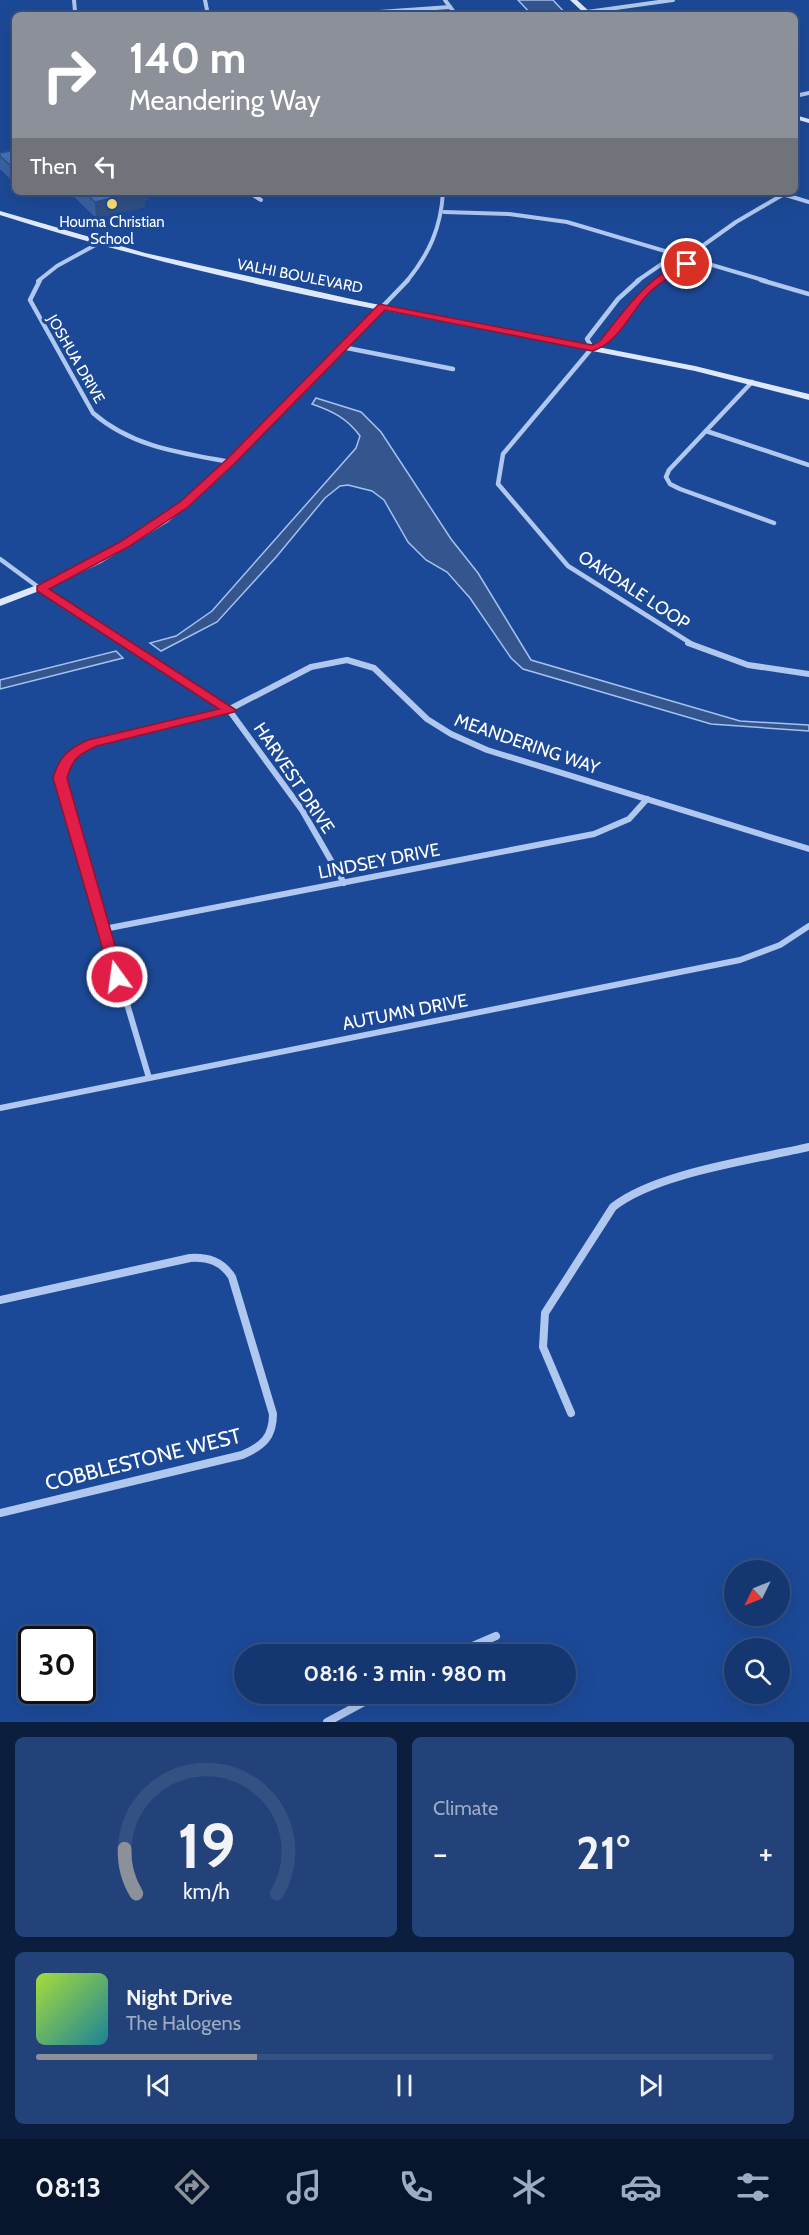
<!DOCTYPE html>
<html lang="en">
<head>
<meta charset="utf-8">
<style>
  :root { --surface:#153771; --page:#224279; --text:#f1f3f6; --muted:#9dacc3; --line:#345184; --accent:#8c9099 }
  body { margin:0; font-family:Cabin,sans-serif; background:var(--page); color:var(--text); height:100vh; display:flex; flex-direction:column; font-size:22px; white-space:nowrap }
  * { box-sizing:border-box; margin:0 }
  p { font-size:20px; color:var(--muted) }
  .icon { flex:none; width:33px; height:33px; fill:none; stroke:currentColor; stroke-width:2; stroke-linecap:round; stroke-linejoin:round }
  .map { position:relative; height:1722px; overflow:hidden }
  .details { display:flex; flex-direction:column; gap:15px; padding:15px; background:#0c1e3e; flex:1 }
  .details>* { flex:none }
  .hud { position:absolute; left:12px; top:12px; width:786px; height:183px; border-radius:9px; box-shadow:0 6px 24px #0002,0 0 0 2px var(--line); background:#8c9099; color:#fff; overflow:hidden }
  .needle { width:39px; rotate:227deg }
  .fabs { position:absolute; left:724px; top:1560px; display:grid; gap:12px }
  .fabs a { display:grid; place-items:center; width:66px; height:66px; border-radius:50%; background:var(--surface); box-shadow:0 6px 24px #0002,0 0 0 2px var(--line); font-size:30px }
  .speed { position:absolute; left:18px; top:1626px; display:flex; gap:12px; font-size:30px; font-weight:700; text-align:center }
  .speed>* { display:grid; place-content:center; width:78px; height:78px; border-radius:50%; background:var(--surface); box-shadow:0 6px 24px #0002,0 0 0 2px var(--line); line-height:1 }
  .speed .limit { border:3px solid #111; border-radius:9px; background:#fff; color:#111 }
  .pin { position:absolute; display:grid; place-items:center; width:51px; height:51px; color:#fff; margin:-26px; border:3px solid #fff; border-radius:50%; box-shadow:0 2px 6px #0007 }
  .me { position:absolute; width:66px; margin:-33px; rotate:346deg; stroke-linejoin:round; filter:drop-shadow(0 0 4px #0008) }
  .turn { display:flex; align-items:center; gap:21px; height:126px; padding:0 18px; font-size:27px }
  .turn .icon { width:78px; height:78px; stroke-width:2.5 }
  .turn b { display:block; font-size:42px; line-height:51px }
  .then { display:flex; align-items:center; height:57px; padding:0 18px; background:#0003; gap:12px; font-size:22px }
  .big { font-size:45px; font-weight:700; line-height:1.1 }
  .details .widget { flex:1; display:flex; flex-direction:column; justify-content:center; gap:9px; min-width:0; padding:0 21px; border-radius:9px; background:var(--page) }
  .details .dial { align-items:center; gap:0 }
  .dial svg { height:156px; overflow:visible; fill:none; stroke:var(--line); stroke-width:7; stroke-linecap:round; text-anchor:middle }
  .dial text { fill:var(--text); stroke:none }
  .song { display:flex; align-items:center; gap:18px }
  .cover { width:72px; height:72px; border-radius:9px; background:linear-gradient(135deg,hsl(80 70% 55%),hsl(190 70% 35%)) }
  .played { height:6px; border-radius:3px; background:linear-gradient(90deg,var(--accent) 30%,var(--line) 30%) }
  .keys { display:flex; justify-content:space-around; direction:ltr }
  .heat { display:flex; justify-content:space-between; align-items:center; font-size:33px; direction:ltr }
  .details .tiles { flex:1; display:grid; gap:15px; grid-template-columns:1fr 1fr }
  .widget:last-child { grid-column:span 2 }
  .trip { position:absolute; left:234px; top:1644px; width:342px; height:60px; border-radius:30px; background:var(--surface); box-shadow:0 6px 24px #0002,0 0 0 2px var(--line); font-weight:700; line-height:60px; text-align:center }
  .tab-bar { display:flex; height:96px; justify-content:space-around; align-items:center; background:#08162d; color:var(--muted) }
  .tab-bar .icon { width:42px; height:42px }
  .tab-bar .selected { color:var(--accent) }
  .tab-bar b { font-size:27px; color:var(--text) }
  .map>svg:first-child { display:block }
  .water { fill:#35558f; stroke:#a3c2f2; stroke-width:1.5 }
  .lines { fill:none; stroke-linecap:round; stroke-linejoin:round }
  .street-far3 { stroke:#b0c8f0; stroke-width:4 }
  .street-far2 { stroke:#b0c8f0; stroke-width:4.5 }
  .street-far1 { stroke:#b0c8f0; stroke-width:6 }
  .street { stroke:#b0c8f0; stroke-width:8 }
  .secondary { fill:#dee8fb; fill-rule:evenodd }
  .wall { fill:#3a62a3 }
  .shaded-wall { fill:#305085 }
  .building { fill:#4472be; stroke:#305085; stroke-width:1.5 }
  .route { fill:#e11d48; stroke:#92132f; stroke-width:1.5 }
  .poi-dot { fill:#ffe06f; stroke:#1c4997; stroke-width:2 }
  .labels { text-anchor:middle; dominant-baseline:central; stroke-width:6; stroke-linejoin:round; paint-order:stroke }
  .far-poi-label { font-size:15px; fill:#fff; stroke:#1c4997 }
  .far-street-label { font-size:15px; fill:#fff; stroke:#1c4997 }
  .street-label { font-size:18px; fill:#fff; stroke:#1c4997 }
  .near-street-label { font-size:21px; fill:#fff; stroke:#1c4997 }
</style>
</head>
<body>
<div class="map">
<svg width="809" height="1722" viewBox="0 0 809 1722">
  <rect width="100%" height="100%" fill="#1c4997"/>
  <!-- water -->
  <g class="water">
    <polygon points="518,0 553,0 567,15 532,15"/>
    <path d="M316,398L361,412L381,432L451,539L478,573L531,660L740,721L809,725V731L711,724L523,669L511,658L470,598L447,572L426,560L408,542L384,500L372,491L348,485L340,486L325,498L277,556L217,622L161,651L150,643L176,636L212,611L356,448L360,436C347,418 332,411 312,404Z"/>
    <polygon points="116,651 123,658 0,689 0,680"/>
  </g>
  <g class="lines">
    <!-- street-far3 -->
    <g class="street-far3">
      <polyline points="74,0 75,11"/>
      <polyline points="205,0 208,15"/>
      <polyline points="445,0 456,15"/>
      <polyline points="587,12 673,0"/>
      <polyline points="336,15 450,7"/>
      <polyline points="795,96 809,93"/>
      <polyline points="248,192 261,200"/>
      <polyline points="776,192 809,202"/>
      <polyline points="444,212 509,214 567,222 766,281"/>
      <polyline points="38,281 57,266 99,243"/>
      <path d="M407,281C429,254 441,228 443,192"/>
      <polyline points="637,281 672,257 687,257 736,222 784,194"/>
      <polyline points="659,281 687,264 687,257"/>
    </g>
    <!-- street-far2 -->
    <g class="street-far2">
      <path d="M40,280L30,300L93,413C132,447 181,453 230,462"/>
      <polyline points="761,280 809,294"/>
      <polyline points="383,306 408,280"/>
      <polyline points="342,347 453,369"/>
      <polyline points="592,348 503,454 498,484 568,566 692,644"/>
      <polyline points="592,348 587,339 618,299 639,280"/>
      <path d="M592,348C622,333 634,298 661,280"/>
      <polyline points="752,382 669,470 666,477 670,484 680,489 774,523"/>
      <polyline points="706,431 809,465"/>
      <polyline points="0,559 49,595 126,644"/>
    </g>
    <!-- street-far1 -->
    <g class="street-far1">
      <polyline points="123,643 229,710 302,810 344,883"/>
      <polyline points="688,643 748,665 809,674"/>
      <polyline points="104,929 594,834 629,819 647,799"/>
      <polyline points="149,1078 60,778 72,756 93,743 226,711 311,667 347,660 374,668 427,719 451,734 487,750 809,849"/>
      <polyline points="0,1108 740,960 780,945 809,926"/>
    </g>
    <!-- street -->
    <g class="street">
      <path d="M0,1300L190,1258C208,1257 222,1261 232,1277L273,1414C273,1437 263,1446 242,1455L0,1513"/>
      <path d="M571,1413L543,1347L545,1313L613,1207C656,1173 753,1160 809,1147"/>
      <polyline points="454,1654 496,1636"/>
      <polyline points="327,1722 379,1694"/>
    </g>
    <!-- secondary -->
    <g class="secondary">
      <polygon points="570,0 577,0 593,15 586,15"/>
      <polygon points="795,115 809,119 809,123 795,119"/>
      <path d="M0,211L145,253L360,301L380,305L383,304L387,306L695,366L809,394V400L695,371L383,310L224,474L168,522L101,563L52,586L0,606V599L45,582L93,559L161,518L217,470L375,309C248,284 123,254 0,215Z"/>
    </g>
  </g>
  <!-- wall -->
  <g class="wall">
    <polygon points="15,150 13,182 0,169 0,153"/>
    <polygon points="69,192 147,192 148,200 145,200 145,207 96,218"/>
  </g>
  <!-- shaded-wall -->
  <g class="shaded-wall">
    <polygon points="15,165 15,182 13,182 11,166"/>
    <polygon points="138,192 147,192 148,200 145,200 145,207 96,218 95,202"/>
  </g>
  <!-- building -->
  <g class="building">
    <polygon points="15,150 15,165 11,166 0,156 0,153"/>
    <polygon points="84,192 139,192 95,202"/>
  </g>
  <!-- route -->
  <path class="route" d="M687,261L692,264L690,266C675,274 659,282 647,295C630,313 618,344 592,351L385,310L234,464L188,507L128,547L49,589L236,710L234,712L97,746C79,754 72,759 67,778L124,977L122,981H112L53,778C59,757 68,749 88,740L219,709L37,591V586L120,542L180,502L226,460L379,304L592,345L599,342C624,312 648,274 687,261Z"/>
  <!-- markers -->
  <circle class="poi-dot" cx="112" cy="204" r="6"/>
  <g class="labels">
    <!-- far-poi labels -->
    <g class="far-poi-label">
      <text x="112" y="222">Houma Christian<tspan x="112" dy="17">School</tspan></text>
    </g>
    <!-- far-street labels -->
    <g class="far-street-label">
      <text transform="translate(300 276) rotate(11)">VALHI BOULEVARD</text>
      <text transform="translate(76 359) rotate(60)">JOSHUA DRIVE</text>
    </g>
    <!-- street labels -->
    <g class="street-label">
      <text transform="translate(634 590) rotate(33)">OAKDALE LOOP</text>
      <text transform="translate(527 744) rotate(19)">MEANDERING WAY</text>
      <text transform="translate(294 778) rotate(56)">HARVEST DRIVE</text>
      <text transform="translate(379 861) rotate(-11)">LINDSEY DRIVE</text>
      <text transform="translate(405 1012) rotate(-11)">AUTUMN DRIVE</text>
    </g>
    <!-- near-street labels -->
    <g class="near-street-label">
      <text transform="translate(143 1459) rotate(-14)">COBBLESTONE WEST</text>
    </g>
  </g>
</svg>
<div class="fabs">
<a><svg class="needle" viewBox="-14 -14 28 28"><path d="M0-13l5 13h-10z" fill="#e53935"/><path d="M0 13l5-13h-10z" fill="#9dacc3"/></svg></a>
<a><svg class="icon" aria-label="search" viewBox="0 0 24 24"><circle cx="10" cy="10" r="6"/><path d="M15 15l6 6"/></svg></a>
</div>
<div class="speed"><div class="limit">30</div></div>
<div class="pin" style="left:687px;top:264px;background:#d93025"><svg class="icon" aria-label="arrive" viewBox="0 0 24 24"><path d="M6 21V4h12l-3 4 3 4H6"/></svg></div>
<svg class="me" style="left:117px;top:977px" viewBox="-20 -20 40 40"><circle r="17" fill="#e11d48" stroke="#fff" stroke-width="3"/><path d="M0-11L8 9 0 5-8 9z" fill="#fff"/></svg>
<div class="trip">08:16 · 3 min · 980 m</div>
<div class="hud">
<div class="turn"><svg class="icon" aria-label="right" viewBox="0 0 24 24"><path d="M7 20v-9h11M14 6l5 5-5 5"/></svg><div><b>140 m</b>Meandering Way</div></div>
<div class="then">Then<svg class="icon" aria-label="left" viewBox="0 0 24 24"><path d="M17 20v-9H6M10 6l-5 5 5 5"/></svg></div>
</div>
</div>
<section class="details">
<div class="tiles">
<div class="widget dial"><svg viewBox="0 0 100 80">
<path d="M14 69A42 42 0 1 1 86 69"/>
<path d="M14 69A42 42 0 0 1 8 46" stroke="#8c9099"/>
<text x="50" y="56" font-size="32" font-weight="700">19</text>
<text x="50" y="72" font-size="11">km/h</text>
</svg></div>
<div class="widget"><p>Climate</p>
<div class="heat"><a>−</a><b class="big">21°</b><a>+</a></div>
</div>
<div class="widget">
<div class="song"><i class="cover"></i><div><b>Night Drive</b><p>The Halogens</p></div></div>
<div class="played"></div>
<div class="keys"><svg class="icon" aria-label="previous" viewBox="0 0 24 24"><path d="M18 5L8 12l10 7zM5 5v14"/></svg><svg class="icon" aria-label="pause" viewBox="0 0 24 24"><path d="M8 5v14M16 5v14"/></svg><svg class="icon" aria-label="next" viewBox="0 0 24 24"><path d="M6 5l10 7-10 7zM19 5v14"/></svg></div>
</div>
</div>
</section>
<nav class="tab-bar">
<b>08:13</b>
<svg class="icon selected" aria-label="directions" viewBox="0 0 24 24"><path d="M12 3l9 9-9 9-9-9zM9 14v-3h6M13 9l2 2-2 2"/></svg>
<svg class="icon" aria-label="music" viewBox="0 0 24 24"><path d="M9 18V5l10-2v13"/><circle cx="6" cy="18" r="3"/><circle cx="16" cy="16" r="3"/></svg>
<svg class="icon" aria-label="phone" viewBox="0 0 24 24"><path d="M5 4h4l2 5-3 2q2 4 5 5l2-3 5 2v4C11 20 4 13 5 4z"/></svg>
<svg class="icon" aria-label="climate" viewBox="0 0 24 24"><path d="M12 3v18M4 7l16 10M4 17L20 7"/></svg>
<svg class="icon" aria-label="car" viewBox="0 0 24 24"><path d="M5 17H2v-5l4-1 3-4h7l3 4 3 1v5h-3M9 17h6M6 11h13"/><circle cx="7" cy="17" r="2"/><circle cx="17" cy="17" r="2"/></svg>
<svg class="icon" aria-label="filters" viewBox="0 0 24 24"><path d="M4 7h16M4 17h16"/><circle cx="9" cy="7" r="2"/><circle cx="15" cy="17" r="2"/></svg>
</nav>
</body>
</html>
